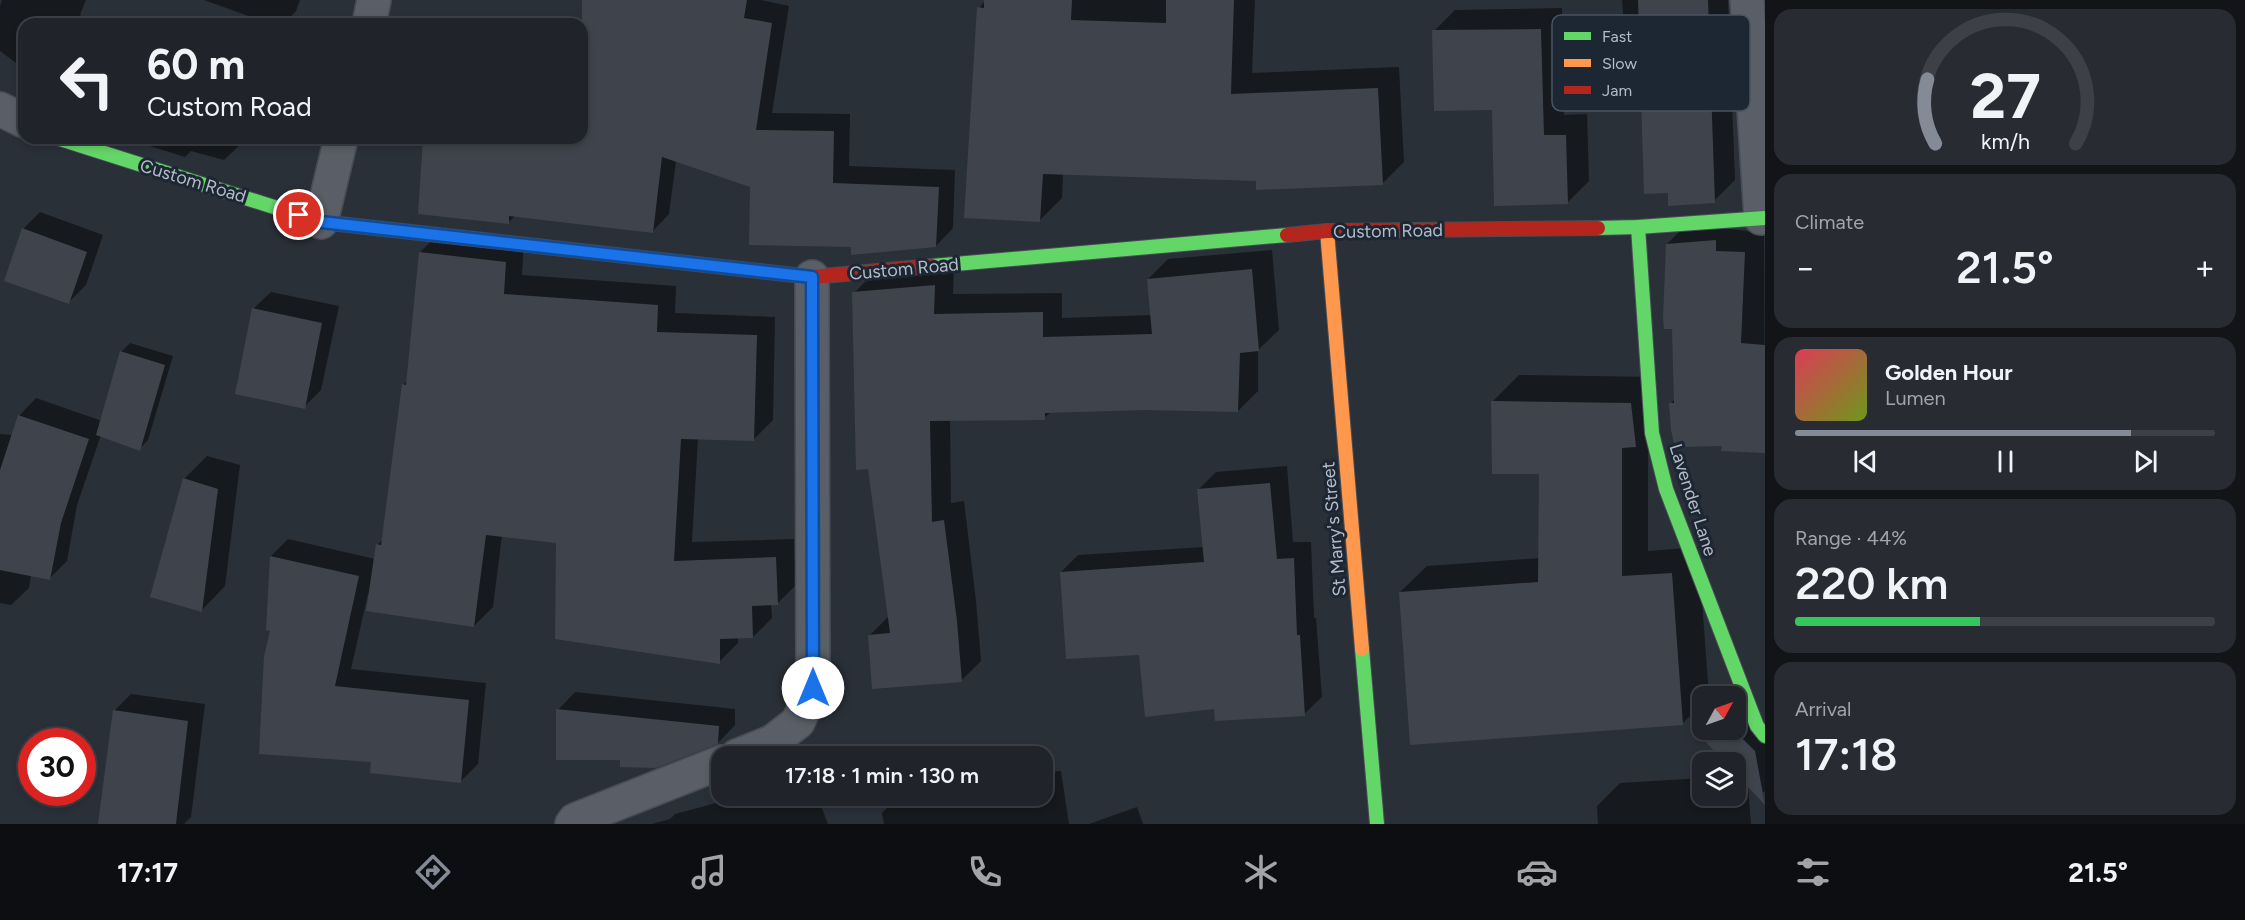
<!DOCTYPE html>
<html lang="en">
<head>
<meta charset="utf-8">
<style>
  :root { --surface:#20242a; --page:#282c32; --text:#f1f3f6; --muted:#a2a4a8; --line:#3d4147; --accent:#848b96 }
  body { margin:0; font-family:Figtree,sans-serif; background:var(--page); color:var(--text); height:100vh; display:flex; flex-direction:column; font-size:22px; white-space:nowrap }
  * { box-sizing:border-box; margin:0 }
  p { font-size:20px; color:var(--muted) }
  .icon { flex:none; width:33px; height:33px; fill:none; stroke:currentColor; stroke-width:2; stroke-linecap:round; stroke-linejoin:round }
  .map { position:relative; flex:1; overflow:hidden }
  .drawer { display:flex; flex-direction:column; gap:9px; padding:9px; background:#121417; width:480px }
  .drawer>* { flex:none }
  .banner { position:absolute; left:18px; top:18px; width:570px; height:126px; border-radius:18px; box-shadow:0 3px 9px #0003,0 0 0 2px var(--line); background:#20242a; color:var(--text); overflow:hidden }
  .needle { width:39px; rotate:50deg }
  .buttons { position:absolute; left:1692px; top:686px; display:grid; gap:12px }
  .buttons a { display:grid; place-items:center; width:54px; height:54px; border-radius:12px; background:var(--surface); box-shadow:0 3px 9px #0003,0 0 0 2px var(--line); font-size:30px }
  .speed { position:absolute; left:18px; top:728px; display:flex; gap:12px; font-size:30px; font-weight:700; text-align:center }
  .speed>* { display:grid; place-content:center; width:78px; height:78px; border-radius:50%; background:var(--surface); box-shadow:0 3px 9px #0003,0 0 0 2px var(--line); line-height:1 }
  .speed .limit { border:9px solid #d22; background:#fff; color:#111 }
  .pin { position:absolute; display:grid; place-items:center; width:51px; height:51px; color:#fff; margin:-26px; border:3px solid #fff; border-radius:50%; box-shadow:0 2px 6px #0007 }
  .me { position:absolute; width:66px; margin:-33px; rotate:0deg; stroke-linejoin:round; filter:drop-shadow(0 0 4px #0008) }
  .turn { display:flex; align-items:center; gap:21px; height:126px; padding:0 30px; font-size:27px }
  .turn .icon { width:78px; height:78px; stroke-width:2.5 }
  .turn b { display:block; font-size:42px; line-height:51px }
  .big { font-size:45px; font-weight:600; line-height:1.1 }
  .drawer .tile { flex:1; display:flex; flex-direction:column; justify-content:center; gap:9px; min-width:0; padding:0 21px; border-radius:18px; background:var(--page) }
  .drawer .dial { align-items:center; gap:0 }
  .dial svg { height:156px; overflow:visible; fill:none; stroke:var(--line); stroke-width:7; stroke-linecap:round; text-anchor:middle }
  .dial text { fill:var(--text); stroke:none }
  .song { display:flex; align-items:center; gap:18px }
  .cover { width:72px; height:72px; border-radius:9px; background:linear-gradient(135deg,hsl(350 70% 55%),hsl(80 70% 35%)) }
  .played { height:6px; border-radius:3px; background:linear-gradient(90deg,var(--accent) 80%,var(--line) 80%) }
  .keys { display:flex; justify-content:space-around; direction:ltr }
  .heat { display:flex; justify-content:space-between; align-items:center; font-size:33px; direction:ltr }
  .charge { height:9px; border-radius:4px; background:linear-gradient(90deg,#34c759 44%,var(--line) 0) }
  .trip { position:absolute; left:711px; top:746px; width:342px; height:60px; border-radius:18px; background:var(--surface); box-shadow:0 3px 9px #0003,0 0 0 2px var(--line); font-weight:600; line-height:60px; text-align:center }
  .dock { display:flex; height:96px; justify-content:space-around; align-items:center; background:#0d0e11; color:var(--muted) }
  .dock .icon { width:42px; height:42px }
  .dock .active { color:var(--accent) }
  .dock b { font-size:27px; color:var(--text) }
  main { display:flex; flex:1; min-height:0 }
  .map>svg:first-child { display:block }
  .shadow { fill:#0007 }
  .building { fill:#3f444c }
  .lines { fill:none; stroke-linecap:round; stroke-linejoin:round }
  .street-casing { stroke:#484c55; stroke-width:36 }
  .fast-casing { stroke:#484c55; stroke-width:16 }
  .slow-casing { stroke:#484c55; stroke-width:16 }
  .jam-casing { stroke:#484c55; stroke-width:16 }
  .street { stroke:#5a5e66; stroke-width:33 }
  .fast { stroke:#63d668; stroke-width:14 }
  .slow { stroke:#ff974d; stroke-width:14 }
  .jam { stroke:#b3261e; stroke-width:14 }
  .route-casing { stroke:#114b97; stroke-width:15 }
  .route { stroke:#1a73e8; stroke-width:10 }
  .labels { text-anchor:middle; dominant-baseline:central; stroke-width:6; stroke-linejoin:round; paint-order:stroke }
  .street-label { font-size:18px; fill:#b4bcc9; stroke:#1d2633 }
  .key { fill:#1d2633; stroke:#4a5360; stroke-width:1.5 }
  .key-label { font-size:16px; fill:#b4bcc9 }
</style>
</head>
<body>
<main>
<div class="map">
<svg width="1765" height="824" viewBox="0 0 1765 824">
  <rect width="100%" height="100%" fill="#2a3038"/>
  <!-- shadow -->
  <g class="shadow">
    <polygon points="2,0 86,0 80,15 92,24 24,24 24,69 0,51 0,6"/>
    <polygon points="204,0 300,0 296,11 284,24 271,24"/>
    <polygon points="619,0 761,0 789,6 772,113 850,114 849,166 955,170 953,228 936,246 853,246 752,186 676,161 669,214 652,232 516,215 508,223 424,138 582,138"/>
    <polygon points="986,0 1255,0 1252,73 1399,67 1404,162 1382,184 1063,173 1062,198 1040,220 979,8"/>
    <polygon points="1622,0 1728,0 1735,180 1714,201 1670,192 1640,27 1624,27"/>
    <polygon points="1562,8 1564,115 1587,114 1589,181 1568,202 1434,31 1455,10"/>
    <polygon points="470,21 508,24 467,24"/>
    <polygon points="124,138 243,138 242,143 224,160 191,151 185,157"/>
    <polygon points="40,212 103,235 86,285 69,302 23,229"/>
    <polygon points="1687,224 1764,233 1765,452 1670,404 1675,399 1674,328 1667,244"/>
    <polygon points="439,234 524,243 522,275 676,286 675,313 775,317 773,420 754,439 698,438 692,542 794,539 796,585 777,604 771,604 772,618 753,637 738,637 738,643 719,662 558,542 502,535 493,607 474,626 368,594 351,669 486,683 478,764 461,781 373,760 272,630 271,556 288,539 375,559 377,545 384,538 403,385 408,380 420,252"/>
    <polygon points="1272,250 1279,330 1258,350 1258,391 1238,411 1145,408 1052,411 1044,418 950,419 951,503 964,501 976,601 981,661 961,681 870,635 889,616 854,293 874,273 954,266 953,294 1062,293 1062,318 1152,315 1148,279 1168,259"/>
    <polygon points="271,292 339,306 321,390 304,407 253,309"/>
    <polygon points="130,343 173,356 148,440 139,449 101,435 77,505 67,561 50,578 31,575 29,588 11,605 0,603 0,434 13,435 19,416 36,398 102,421 121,352"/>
    <polygon points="1519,375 1657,377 1648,433 1648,551 1698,547 1709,696 1702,696 1702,704 1682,724 1400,592 1427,566 1540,558 1540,473 1492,402"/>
    <polygon points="207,456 240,465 225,586 202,610 184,479"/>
    <polygon points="1287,466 1293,542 1311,542 1314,618 1316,618 1322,697 1304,714 1216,708 1140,653 1061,572 1078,555 1204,547 1199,489 1216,472"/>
    <polygon points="575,692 735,709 735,725 718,743 621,758 558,710"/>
    <polygon points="131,694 205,704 191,817 184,824 99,824 114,711"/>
    <polygon points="1746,718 1765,743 1765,791 1758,796 1748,785 1751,824 1598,824 1597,806 1620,783 1702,778 1702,795 1736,795 1736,776 1740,776 1736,771 1736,762 1727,762 1699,733 1703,729 1736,729 1736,720"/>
    <polygon points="1061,771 1069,824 884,824 882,813 900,795 1042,795 1042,773"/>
    <polygon points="763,795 817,795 828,824 652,824 670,819 675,814 735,798 735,805"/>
    <polygon points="1137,807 1143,824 1089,824"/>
  </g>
  <!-- building -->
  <g class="building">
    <polygon points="582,0 747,0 744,18 772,23 756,130 834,131 833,183 939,187 936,247 851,255 851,247 749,245 750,187 662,157 653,233 509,216 509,224 418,214 423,138 582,138"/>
    <polygon points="984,0 1072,0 1071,20 1166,23 1166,0 1234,0 1231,94 1378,88 1383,185 1256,190 1256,181 1043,174 1040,222 964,218 977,7 984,8"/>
    <polygon points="1638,0 1708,0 1715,203 1668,206 1668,193 1644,194"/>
    <polygon points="1541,29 1544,135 1566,135 1568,204 1494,206 1492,110 1434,111 1432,30"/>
    <polygon points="22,228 87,252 69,304 4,281"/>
    <polygon points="1716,240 1716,251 1745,252 1741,343 1765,345 1765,453 1721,451 1722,446 1675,447 1671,430 1669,403 1674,403 1672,329 1664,329 1663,319 1666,244"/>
    <polygon points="419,252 506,262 504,294 658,305 657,332 757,335 754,441 681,439 674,561 776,557 778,605 752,606 753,638 720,639 720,664 555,639 556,543 486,535 474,627 366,611 376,544 381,545 402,384 406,385"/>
    <polygon points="1252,269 1259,351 1240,353 1238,412 1145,410 1045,413 1045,420 930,421 932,522 944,520 957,621 962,682 872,689 868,635 890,633 868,469 856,470 852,292 935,285 934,314 1043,312 1043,337 1152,334 1147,279"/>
    <polygon points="252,308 322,323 305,409 235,394"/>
    <polygon points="120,351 165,365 140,451 96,435"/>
    <polygon points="1491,401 1631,403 1636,447 1622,448 1622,576 1672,573 1683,725 1410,745 1399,592 1538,582 1539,474 1492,474"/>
    <polygon points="18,415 89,439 61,523 50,580 0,570 0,470"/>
    <polygon points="183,478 218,489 202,612 150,597"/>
    <polygon points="1270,483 1277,559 1294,558 1297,635 1300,635 1305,716 1215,721 1214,709 1145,717 1139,655 1066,659 1060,572 1204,562 1197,489"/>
    <polygon points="270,556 359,576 335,686 469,700 461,783 370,773 371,762 259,754 264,656 270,631 266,630"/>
    <polygon points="556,709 719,726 718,744 656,768 620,767 620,760 556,760"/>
    <polygon points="113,710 188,721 176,824 98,824"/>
    <polygon points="1736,726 1742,738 1755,751 1765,805 1736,774 1736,762 1725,762 1697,733 1719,729 1736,729"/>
  </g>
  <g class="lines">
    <!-- street casing -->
    <g class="street-casing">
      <g id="street">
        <polyline points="1747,0 1761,218"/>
        <polyline points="369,24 374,0"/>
        <polyline points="0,109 24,121"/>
        <polyline points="321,222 341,138"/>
        <polyline points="737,756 772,742 798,722 813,688 812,277"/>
        <polyline points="572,824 575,820 722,762"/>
      </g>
    </g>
    <!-- fast casing -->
    <g class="fast-casing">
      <g id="fast">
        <polyline points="57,138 321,222 483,240"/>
        <polyline points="1638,227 1652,433 1666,489 1757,726 1765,736"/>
        <polyline points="1598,228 1638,227 1765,218"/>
        <polyline points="932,266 1287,235"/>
        <polyline points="1362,649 1377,824"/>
      </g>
    </g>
    <!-- slow casing -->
    <g class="slow-casing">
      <polyline id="slow" points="1327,231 1362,649"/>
    </g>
    <!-- jam casing -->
    <g class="jam-casing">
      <g id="jam">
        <polyline points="1287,235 1327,231 1598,228"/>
        <polyline points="483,240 812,277 932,266"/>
      </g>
    </g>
    <!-- street -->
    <use href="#street" class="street"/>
    <!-- fast -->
    <use href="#fast" class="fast"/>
    <!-- slow -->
    <use href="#slow" class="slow"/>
    <!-- jam -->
    <use href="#jam" class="jam"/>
  </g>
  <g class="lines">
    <!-- route casing -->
    <g class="route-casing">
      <polyline id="route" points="299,215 321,222 812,277 813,688"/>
    </g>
    <!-- route -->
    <use href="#route" class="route"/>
  </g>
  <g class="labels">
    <!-- street labels -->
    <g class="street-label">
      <text transform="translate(193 181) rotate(17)">Custom Road</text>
      <text transform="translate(1388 231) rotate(-1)">Custom Road</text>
      <text transform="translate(904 269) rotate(-5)">Custom Road</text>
      <text transform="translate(1693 500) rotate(72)">Lavender Lane</text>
      <text transform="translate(1334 529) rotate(-95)">St Marry's Street</text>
    </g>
  </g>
  <!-- legend -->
  <rect x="1552" y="15" width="198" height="96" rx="9" class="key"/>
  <rect x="1564" y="32" width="27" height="8" fill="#63d668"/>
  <rect x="1564" y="59" width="27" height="8" fill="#ff974d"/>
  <rect x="1564" y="86" width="27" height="8" fill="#b3261e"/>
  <g class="key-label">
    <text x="1602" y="42">Fast</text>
    <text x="1602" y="69">Slow</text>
    <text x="1602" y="96">Jam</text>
  </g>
</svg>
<div class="buttons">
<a><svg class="needle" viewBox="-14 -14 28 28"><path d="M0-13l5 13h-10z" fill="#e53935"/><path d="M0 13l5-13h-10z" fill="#a2a4a8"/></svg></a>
<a><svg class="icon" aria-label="layers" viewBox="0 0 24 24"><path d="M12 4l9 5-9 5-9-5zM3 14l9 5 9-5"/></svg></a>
</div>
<div class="speed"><div class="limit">30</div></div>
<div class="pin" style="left:299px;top:215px;background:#d93025"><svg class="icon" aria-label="arrive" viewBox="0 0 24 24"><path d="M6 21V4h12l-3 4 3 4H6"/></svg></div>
<svg class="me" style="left:813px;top:688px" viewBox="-20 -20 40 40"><circle r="19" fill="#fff"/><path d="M0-13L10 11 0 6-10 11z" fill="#1a73e8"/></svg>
<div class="trip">17:18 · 1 min · 130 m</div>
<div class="banner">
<div class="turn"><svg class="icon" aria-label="left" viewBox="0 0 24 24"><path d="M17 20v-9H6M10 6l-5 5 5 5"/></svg><div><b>60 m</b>Custom Road</div></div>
</div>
</div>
<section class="drawer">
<div class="tile dial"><svg viewBox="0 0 100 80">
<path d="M14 69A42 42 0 1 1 86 69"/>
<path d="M14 69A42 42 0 0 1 10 36" stroke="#848b96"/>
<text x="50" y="56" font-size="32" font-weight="700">27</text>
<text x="50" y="72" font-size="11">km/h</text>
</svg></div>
<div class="tile"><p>Climate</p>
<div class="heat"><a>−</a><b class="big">21.5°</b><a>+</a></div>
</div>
<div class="tile">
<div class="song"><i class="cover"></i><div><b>Golden Hour</b><p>Lumen</p></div></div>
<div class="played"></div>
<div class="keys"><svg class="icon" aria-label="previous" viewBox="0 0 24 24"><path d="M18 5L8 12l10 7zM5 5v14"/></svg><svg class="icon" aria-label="pause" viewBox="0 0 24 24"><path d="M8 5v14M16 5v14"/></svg><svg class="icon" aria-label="next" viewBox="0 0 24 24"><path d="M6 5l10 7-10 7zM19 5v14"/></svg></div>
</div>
<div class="tile"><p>Range · 44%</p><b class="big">220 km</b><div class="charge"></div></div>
<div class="tile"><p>Arrival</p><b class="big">17:18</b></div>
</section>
</main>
<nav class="dock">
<b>17:17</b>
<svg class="icon active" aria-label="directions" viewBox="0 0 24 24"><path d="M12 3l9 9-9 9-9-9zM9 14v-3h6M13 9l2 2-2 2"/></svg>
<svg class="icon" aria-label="music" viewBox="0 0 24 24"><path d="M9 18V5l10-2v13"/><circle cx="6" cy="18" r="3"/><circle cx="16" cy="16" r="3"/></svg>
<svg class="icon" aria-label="phone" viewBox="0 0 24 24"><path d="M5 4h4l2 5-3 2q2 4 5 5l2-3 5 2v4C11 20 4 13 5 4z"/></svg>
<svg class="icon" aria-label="climate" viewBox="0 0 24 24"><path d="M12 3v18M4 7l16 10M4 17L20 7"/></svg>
<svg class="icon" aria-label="car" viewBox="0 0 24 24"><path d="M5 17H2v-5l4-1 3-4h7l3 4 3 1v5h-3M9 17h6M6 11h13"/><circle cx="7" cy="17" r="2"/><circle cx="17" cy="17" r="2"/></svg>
<svg class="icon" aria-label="filters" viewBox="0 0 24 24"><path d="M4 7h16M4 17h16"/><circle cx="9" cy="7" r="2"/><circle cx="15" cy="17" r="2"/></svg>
<b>21.5°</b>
</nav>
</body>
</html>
